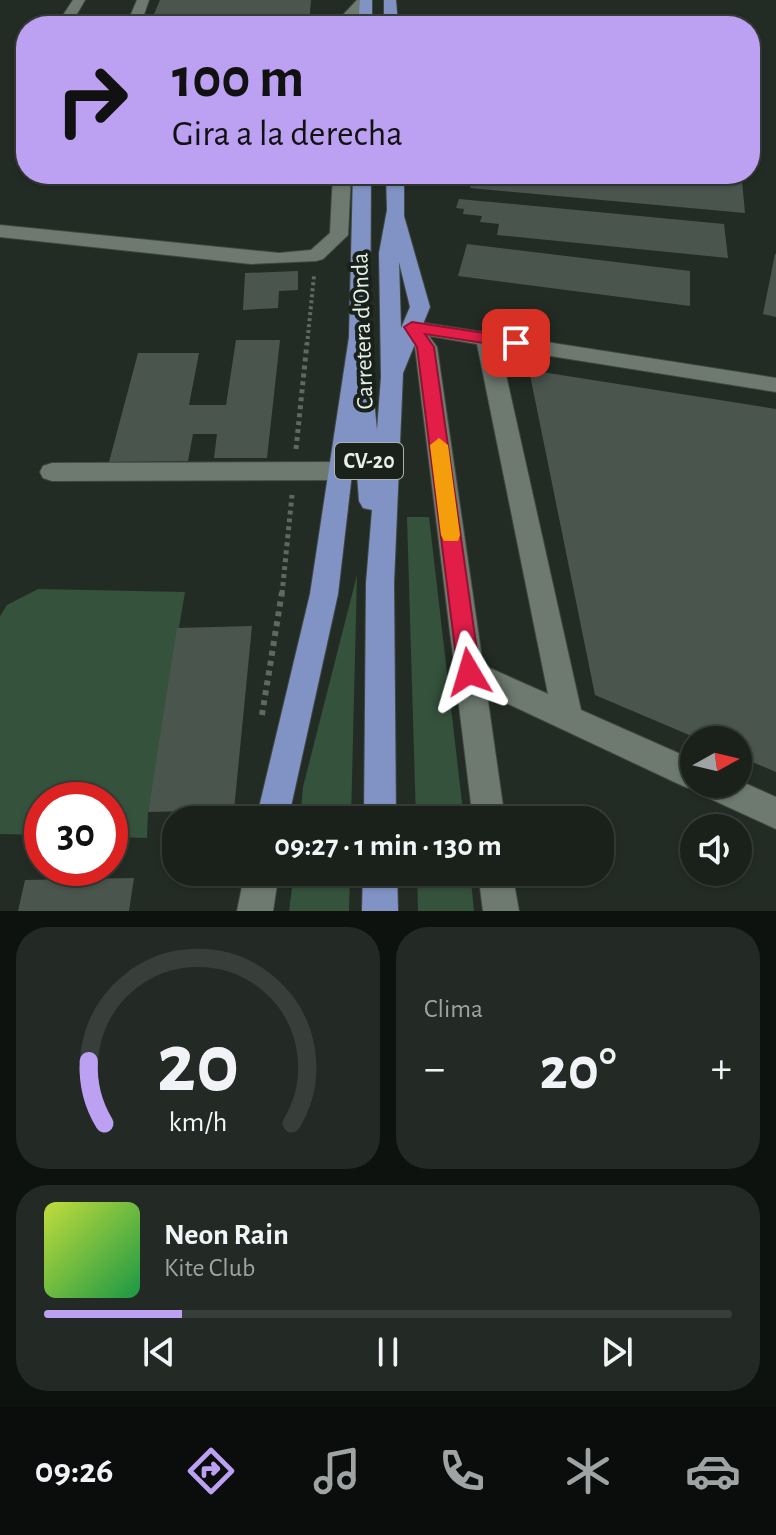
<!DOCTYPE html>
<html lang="es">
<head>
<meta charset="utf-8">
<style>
  :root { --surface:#1a211b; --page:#232924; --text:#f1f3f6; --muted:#9fa3a3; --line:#383e3a; --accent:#bca0f2 }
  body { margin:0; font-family:"Alegreya Sans",sans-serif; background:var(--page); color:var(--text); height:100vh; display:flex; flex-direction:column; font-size:30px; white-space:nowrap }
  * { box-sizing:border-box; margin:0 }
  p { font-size:26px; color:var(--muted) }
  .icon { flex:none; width:44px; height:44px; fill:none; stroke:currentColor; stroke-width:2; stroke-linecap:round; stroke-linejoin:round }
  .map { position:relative; height:911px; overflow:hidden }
  .sheet { display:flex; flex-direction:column; gap:16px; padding:16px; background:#0e120f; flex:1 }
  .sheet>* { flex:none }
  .top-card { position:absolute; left:16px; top:16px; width:744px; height:168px; border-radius:32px; box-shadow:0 2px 6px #0004,0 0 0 2px var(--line); background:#bca0f2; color:#111; overflow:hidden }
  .needle { width:52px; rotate:82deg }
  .tools { position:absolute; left:680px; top:726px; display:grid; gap:16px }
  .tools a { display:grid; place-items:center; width:72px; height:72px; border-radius:50%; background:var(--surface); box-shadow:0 2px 6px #0004,0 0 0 2px var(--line); font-size:40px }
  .speed { position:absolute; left:24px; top:782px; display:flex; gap:16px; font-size:40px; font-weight:700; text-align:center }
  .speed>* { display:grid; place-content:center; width:104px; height:104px; border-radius:50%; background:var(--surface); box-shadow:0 2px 6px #0004,0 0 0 2px var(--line); line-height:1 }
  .speed .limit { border:12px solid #d22; background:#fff; color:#111 }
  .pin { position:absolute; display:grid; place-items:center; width:68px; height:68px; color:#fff; margin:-34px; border-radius:16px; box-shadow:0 4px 12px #0006 }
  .me { position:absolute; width:88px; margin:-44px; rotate:353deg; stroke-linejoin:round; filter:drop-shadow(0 0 6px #0008) }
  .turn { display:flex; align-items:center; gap:28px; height:168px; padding:0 24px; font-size:36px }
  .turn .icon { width:104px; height:104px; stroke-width:2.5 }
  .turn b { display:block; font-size:56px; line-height:68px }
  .big { font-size:60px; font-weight:600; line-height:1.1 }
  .sheet .tile { flex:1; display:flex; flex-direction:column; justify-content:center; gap:12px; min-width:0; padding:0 28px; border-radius:32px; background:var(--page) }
  .sheet .dial { align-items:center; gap:0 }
  .dial svg { height:208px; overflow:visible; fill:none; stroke:var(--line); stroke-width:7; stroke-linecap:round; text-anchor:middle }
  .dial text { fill:var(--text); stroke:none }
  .song { display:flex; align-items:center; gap:24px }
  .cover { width:96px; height:96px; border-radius:12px; background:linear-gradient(135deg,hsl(70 70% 55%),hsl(140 70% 35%)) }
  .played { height:8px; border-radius:4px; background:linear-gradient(90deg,var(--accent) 20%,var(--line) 20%) }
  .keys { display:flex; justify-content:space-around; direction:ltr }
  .heat { display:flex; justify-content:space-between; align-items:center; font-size:44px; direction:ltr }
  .sheet .tiles { flex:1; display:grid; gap:16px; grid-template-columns:1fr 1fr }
  .tile:last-child { grid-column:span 2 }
  .trip { position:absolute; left:162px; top:806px; width:452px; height:80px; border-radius:32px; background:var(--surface); box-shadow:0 2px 6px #0004,0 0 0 2px var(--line); font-weight:600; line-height:80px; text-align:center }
  .tab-bar { display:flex; height:128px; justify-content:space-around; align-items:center; background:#0a0d0b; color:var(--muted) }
  .tab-bar .icon { width:56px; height:56px }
  .tab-bar .selected { color:var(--accent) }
  .tab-bar b { font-size:36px; color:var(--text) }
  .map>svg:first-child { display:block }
  .green { fill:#35523c }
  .building { fill:#4a564d }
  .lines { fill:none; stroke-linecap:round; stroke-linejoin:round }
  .minor-casing { stroke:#404942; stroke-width:2 }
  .major-casing { stroke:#404942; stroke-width:2 }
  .path-far2 { stroke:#5f6861; stroke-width:4; stroke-dasharray:3 3; stroke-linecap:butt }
  .path-far1 { stroke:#5f6861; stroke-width:5; stroke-dasharray:4 4; stroke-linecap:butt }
  .path { stroke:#5f6861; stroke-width:6; stroke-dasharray:5 5; stroke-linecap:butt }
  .minor { fill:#6e7a70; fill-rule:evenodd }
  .major { fill:#8193c5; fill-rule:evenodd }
  .route { fill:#e11d48; stroke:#92132f; stroke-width:2 }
  .slow { fill:#f59e0b }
  .labels { text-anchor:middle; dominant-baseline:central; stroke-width:8; stroke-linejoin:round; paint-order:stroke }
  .shield { fill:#18221a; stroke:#aab2ab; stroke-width:2 }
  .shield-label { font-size:22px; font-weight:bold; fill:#e8efe9 }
  .street-label { font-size:24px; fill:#e8efe9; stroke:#18221a }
</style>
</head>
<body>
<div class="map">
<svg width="776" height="911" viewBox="0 0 776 911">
  <rect width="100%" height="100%" fill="#222c24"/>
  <!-- green -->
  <g class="green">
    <polygon points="407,517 429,517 464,820 416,820"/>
    <polygon points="357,575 351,820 300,820 303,787"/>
    <polygon points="38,589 185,592 148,812 147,838 110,837 110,800 42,800 42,835 0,834 0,616 7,605"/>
    <polygon points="294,872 350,872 349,911 289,911"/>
    <polygon points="417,872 470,872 474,911 418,911"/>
  </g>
  <!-- building -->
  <g class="building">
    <polygon points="160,0 311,0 309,26 149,26"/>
    <polygon points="473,174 660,174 742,181 745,213 470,188"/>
    <polygon points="459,199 724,224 728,258 497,235 499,224 480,222 482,216 463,214 464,209 456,208"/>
    <polygon points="467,244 690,271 690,306 458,276"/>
    <polygon points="775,254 776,254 776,317 763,314"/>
    <polygon points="298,271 298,290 279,291 278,308 243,310 245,273"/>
    <polygon points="236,340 280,340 267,458 214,458 217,434 193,434 188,461 109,462 138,353 199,353 189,405 226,405"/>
    <polygon points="529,370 776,409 776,772 738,756 738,740 701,740 595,695"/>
    <polygon points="252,626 234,810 148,812 177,628"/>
    <polygon points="134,878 129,911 18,911 25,880"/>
  </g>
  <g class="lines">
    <!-- minor casing -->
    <g class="minor-casing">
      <g id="minor">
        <polygon points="73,0 85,0 70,26 56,26"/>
        <polygon points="137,0 149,0 140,26 126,26"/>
        <polygon points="357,0 370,0 355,18 354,26 340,26 341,17"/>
        <polygon points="333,174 351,174 348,235 323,259 316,261 251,264 0,237 0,225 279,253 311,250 330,233"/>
        <path d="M412,321L776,378V392L500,348L581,710L694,760V784H738V780L776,797V829L702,795L699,788L694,790L683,786L487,694L505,820H473L415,347L402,327ZM429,336L477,344L548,694L483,665L437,347Z"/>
        <polygon points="342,462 351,465 354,471 351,477 342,480 52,481 43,478 40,472 43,466 52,463"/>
        <polygon points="245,872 279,872 273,911 237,911"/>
        <polygon points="478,872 512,872 519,911 483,911"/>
      </g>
    </g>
    <!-- major casing -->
    <g class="major-casing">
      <g id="major">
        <polygon points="360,0 372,0 372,26 358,26"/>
        <polygon points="384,0 396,0 398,26 384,26"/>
        <path d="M353,174H371L370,354L366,359L363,383L373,390L377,430L381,377L379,253L387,210L386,174H404V216L430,307L403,373L394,583L396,820H364L366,583L372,510L363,508L359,501L355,448L338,594L288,820H256L310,594L349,337ZM399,262L410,307L401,328Z"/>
        <polygon points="363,872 397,872 398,911 362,911"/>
      </g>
    </g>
    <!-- path-far2 -->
    <polyline class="path-far2" points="307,345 314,276"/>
    <!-- path-far1 -->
    <g class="path-far1">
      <polyline points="296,449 307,343"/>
      <polyline points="282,594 292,495"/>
    </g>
    <!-- path -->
    <polyline class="path" points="262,715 282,592"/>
    <!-- minor -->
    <use href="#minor" class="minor"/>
    <!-- major -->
    <use href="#major" class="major"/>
  </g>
  <!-- route -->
  <polygon class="route" points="412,322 516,338 524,343 516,348 425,334 434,347 480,672 476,679 469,682 461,679 458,672 417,347 404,327"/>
  <!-- slow -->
  <polygon class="slow" points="439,438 448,445 460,535 458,541 444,541 441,535 430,445"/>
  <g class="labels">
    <!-- shield labels -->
    <rect class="shield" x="335" y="443" width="68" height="36" rx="6"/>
    <g class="shield-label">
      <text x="369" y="461">CV-20</text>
    </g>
    <!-- street labels -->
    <g class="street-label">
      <text transform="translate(363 331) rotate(-92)">Carretera d'Onda</text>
    </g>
  </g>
</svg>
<div class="tools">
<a><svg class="needle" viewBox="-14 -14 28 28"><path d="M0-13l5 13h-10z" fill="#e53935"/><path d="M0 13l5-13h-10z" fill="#9fa3a3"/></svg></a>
<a><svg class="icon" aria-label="sound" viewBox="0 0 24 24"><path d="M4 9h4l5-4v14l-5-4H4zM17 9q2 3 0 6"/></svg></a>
</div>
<div class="speed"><div class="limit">30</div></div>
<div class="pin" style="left:516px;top:343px;background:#d93025"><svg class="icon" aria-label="arrive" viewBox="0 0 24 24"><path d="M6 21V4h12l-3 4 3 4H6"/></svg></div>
<svg class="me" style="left:469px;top:672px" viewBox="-20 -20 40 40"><path d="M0-17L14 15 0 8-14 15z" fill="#e11d48" stroke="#fff" stroke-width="4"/></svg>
<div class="trip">09:27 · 1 min · 130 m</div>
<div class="top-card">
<div class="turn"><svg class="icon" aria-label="right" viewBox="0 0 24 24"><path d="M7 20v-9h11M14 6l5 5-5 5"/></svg><div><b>100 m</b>Gira a la derecha</div></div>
</div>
</div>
<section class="sheet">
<div class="tiles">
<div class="tile dial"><svg viewBox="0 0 100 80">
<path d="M14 69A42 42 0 1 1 86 69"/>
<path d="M14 69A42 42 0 0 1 8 45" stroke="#bca0f2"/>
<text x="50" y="56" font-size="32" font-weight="700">20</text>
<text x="50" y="72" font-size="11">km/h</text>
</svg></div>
<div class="tile"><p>Clima</p>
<div class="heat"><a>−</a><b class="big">20°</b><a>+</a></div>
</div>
<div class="tile">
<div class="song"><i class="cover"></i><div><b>Neon Rain</b><p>Kite Club</p></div></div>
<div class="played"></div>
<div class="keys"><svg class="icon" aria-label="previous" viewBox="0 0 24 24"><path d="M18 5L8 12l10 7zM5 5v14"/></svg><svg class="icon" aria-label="pause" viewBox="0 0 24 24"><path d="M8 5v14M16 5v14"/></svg><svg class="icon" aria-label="next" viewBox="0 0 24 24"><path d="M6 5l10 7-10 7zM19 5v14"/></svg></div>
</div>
</div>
</section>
<nav class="tab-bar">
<b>09:26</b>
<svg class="icon selected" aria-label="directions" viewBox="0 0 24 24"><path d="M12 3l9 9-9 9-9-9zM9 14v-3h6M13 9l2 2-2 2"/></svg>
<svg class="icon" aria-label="music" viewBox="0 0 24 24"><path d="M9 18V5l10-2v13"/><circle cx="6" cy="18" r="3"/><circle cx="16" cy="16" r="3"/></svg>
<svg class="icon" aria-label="phone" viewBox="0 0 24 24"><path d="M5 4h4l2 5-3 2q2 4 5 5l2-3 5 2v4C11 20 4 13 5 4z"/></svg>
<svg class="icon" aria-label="climate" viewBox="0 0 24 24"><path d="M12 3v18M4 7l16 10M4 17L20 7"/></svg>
<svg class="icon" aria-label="car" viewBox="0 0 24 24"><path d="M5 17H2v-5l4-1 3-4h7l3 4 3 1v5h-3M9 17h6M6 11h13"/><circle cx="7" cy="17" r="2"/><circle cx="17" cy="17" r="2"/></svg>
</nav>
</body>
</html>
